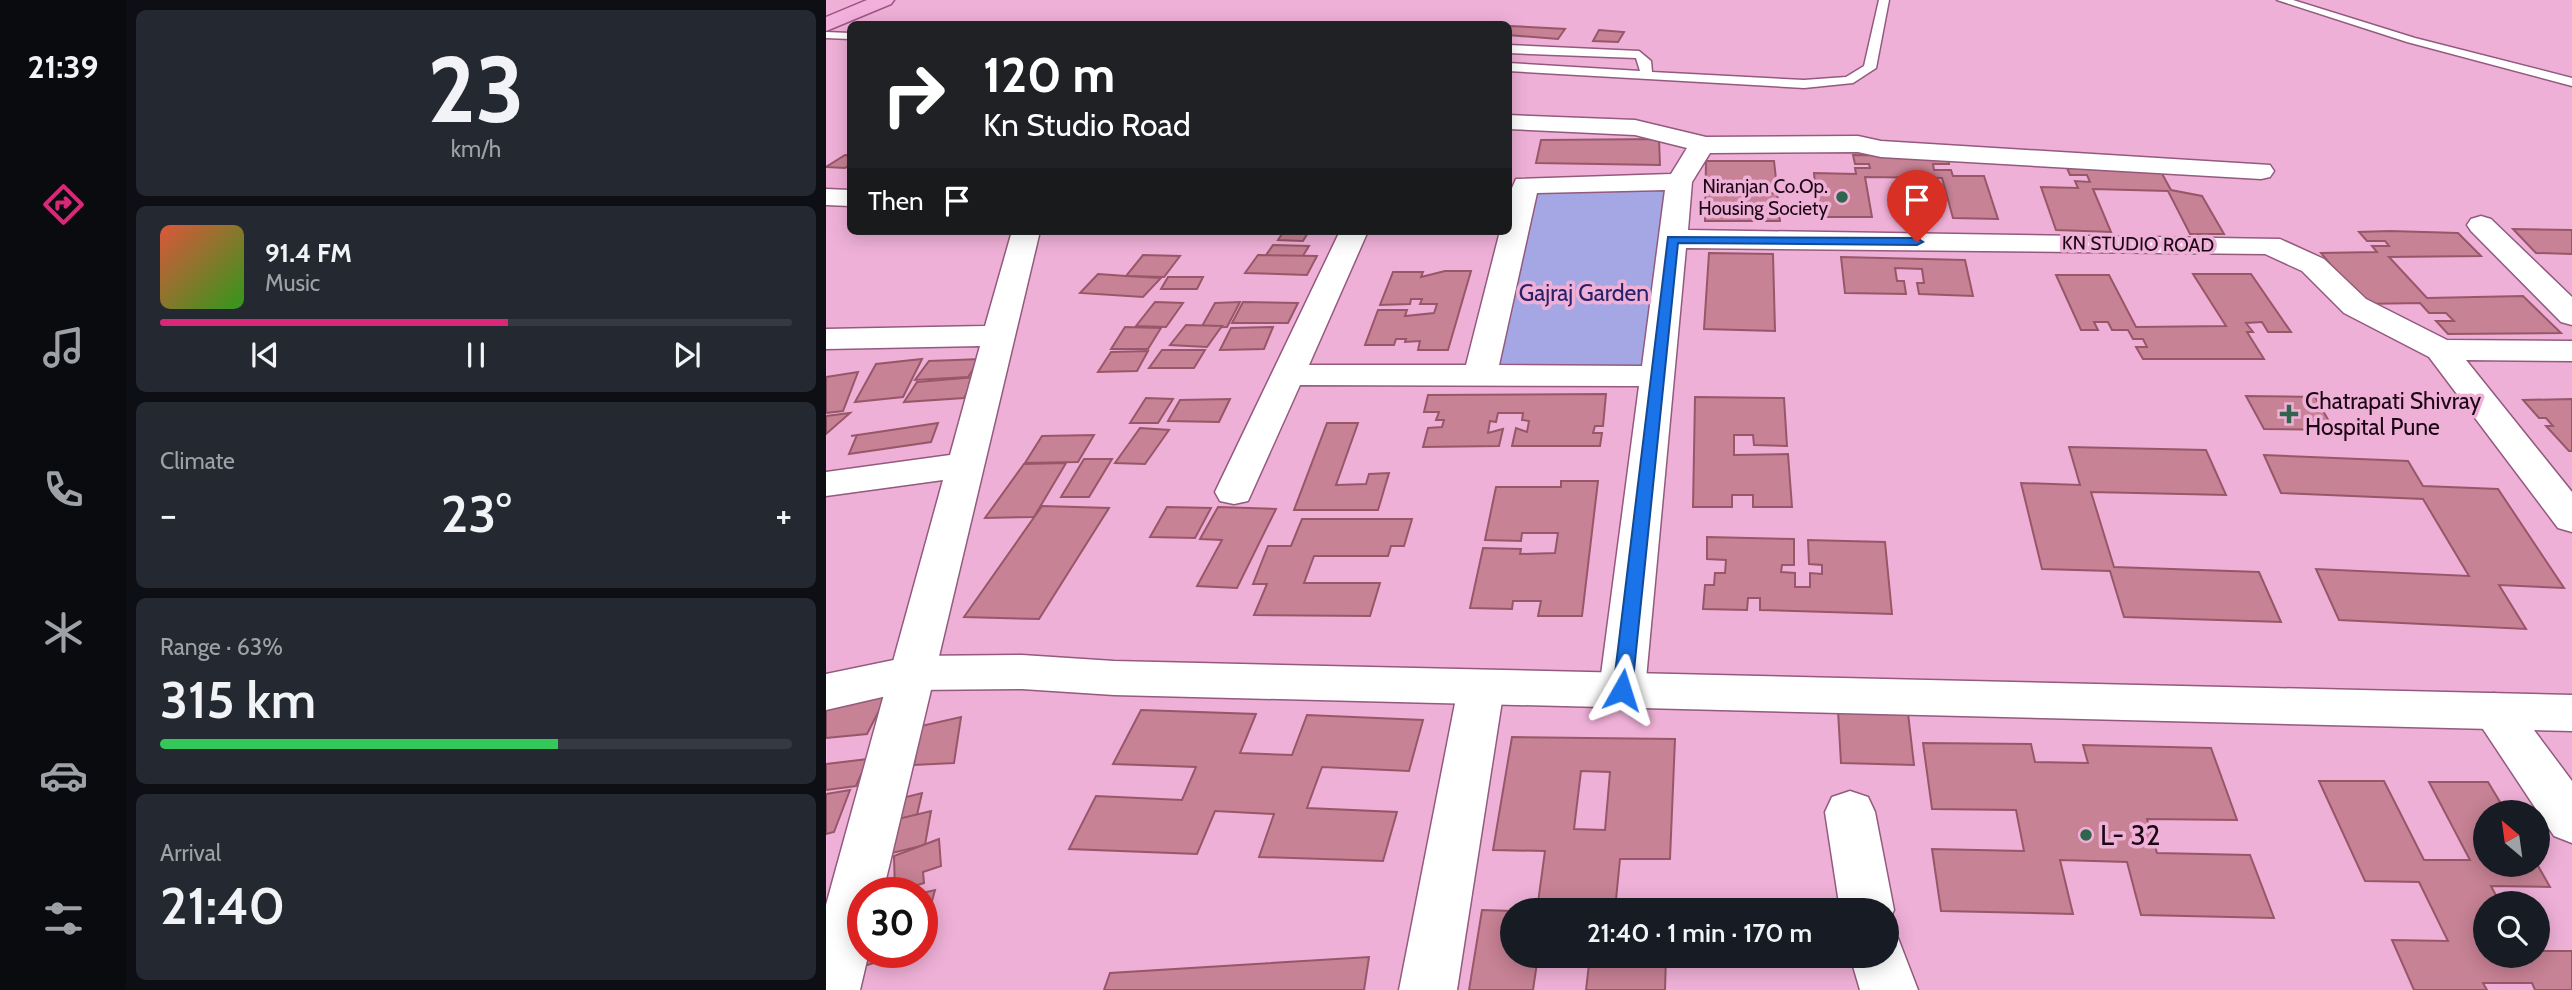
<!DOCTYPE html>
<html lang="en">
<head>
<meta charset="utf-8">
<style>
  :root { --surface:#171b24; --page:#242831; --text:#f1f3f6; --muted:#9ea1a6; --line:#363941; --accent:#db2777 }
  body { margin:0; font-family:Cabin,sans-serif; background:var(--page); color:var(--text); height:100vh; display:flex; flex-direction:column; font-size:26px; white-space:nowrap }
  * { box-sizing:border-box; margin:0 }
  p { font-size:23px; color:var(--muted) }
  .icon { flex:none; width:38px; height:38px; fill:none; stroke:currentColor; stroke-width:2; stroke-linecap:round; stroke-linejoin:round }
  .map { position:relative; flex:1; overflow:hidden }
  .details { display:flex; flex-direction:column; gap:10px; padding:10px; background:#0d0f14; width:700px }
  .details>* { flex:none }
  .guide { position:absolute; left:21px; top:21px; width:665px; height:214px; border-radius:10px; box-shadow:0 4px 18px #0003; background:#202124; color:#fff; overflow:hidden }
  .needle { width:46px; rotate:331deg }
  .buttons { position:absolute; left:1647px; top:800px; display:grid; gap:14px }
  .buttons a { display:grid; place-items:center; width:77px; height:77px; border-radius:50%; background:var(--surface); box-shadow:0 4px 18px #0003; font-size:35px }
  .speed { position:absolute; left:21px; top:877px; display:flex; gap:14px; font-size:35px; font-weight:700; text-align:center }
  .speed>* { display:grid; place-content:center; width:91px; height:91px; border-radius:50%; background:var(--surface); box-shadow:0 4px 18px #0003; line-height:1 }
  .speed .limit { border:10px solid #d22; background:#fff; color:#111 }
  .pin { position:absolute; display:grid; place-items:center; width:60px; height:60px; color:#fff; margin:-72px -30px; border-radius:50% 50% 50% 0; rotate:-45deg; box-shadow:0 0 7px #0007 }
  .pin .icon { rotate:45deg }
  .me { position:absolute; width:77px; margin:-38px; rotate:6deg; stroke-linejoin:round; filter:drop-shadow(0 0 5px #0008) }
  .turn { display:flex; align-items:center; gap:24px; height:147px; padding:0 21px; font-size:32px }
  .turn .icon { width:91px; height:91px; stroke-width:2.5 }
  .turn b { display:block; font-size:49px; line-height:60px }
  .then { display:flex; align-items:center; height:66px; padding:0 21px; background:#0003; gap:14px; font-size:26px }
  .big { font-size:52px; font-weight:600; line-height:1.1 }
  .details .card { flex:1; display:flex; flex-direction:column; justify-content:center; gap:10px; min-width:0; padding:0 24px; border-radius:10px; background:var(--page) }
  .details .dial { align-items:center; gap:0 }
  .dial b { font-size:91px; line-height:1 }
  .song { display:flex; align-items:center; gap:21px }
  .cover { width:84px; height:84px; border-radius:10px; background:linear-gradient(135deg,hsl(10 70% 55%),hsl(110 70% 35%)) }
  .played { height:7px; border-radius:4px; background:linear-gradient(90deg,var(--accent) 55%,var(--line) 55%) }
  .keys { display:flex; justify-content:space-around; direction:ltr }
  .heat { display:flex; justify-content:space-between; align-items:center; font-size:38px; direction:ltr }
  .charge { height:10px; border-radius:5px; background:linear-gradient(90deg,#34c759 63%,var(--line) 0) }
  .trip { position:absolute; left:674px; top:898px; width:399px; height:70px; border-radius:35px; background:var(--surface); box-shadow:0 4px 18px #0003; font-weight:600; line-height:70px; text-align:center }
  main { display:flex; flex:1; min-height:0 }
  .tabs { display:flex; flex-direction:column; width:126px; justify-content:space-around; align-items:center; background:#090b0e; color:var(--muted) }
  .tabs .icon { width:49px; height:49px }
  .tabs .selected { color:var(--accent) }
  .tabs b { font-size:32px; color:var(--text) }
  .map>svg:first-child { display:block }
  .green { fill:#a4a7e4 }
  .building { fill:#c78295; stroke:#985769; stroke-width:2; fill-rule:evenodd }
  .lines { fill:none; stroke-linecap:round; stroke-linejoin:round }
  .service-casing { stroke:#935a7e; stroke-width:3 }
  .minor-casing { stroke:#935a7e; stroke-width:3 }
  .tertiary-casing { stroke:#935a7e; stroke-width:3 }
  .primary-casing { stroke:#a15386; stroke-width:3 }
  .service { fill:#fff; fill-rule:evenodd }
  .minor { fill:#fff; fill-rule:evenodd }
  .tertiary { fill:#fff; fill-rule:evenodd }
  .primary { fill:#f2b1dc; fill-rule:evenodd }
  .route { fill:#1a73e8; stroke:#114b97; stroke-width:2 }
  .poi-dot { fill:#2e654c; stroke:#efb0d7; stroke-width:2.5 }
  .labels { text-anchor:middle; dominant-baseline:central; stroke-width:7; stroke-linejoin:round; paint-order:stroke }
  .far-poi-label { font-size:19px; fill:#1b0614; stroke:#efb0d7; text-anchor:end }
  .far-street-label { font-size:19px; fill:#1b0614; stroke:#efb0d7 }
  .park-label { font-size:23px; fill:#292168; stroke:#efb0d7 }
  .poi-label { font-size:23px; fill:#1b0614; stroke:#efb0d7; text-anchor:start }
  .near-poi-label { font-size:28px; fill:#1b0614; stroke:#efb0d7; text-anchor:start }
</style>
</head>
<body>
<main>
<nav class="tabs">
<b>21:39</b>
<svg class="icon selected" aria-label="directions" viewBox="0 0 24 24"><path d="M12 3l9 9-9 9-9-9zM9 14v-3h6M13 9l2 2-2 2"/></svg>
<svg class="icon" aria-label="music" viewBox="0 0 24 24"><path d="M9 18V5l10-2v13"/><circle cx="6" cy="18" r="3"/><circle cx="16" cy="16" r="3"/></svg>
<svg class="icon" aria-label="phone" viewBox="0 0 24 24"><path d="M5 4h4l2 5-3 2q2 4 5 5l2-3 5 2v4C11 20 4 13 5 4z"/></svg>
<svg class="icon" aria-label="climate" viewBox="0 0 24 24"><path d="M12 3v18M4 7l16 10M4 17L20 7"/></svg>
<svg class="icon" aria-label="car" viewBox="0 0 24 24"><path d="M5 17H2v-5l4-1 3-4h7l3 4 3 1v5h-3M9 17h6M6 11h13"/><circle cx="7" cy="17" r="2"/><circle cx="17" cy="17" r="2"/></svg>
<svg class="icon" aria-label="filters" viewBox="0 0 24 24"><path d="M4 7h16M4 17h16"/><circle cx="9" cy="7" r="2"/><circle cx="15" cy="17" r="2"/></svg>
</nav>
<section class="details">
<div class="card dial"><b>23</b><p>km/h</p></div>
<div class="card">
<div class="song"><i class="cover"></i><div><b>91.4 FM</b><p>Music</p></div></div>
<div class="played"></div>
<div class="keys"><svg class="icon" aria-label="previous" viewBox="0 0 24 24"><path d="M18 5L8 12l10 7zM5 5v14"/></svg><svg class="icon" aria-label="pause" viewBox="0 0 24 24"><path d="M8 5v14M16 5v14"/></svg><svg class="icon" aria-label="next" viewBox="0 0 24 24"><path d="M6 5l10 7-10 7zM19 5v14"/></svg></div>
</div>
<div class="card"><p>Climate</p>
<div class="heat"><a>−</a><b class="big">23°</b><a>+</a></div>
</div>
<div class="card"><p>Range · 63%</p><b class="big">315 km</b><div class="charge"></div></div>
<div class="card"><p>Arrival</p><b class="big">21:40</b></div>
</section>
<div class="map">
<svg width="1746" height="990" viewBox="0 0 1746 990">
  <rect width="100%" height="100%" fill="#efb0d7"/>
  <!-- green -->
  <polygon class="green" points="853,182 831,376 654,376 699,185"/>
  <!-- building -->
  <g class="building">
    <polygon points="684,26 739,29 732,39 682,35"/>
    <polygon points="773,30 798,32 792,42 767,41"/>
    <polygon points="833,139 834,165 710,163 715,140"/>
    <polygon points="19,155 24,156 24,165 19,168 0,167"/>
    <polygon points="1027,155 1121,156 1123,164 1107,164 1108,170 1125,170 1127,176 1158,176 1172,219 1127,218 1116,178 1039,177 1046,217 992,217 988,173 1030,174 1029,168 1044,168 1043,164 1029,164"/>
    <polygon points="880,161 948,161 951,188 906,184 906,194 951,193 954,221 879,221"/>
    <polygon points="1241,168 1334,170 1345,190 1376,196 1398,234 1364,234 1342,191 1267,189 1285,232 1230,230 1215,187 1252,188 1249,181 1264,182 1261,175 1244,175"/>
    <polygon points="1687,229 1746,230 1746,254 1710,253"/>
    <polygon points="458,231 483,231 477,241 452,240"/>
    <polygon points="1564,231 1632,233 1655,256 1563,257 1601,298 1697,296 1735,333 1622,334 1610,321 1628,321 1620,313 1603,313 1594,303 1537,304 1495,253 1551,252 1546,246 1563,246 1559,241 1541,241 1533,232"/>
    <polygon points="447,245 483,246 475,259 438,258"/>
    <polygon points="883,253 947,254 949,331 878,329"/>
    <polygon points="317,255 354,256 338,277 300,276"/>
    <polygon points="432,255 491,256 481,275 419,273"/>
    <polygon points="1015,257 1139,260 1147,296 1093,294 1091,283 1098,283 1096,269 1069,268 1071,281 1078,281 1080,294 1019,293"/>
    <polygon points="619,271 645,271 622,350 592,350 594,341 579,342 580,339 570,339 568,345 539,345 552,310 581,310 579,316 608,313 611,304 594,304 596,299 585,299 584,304 554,305 567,272 597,272 595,277"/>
    <polygon points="272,274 300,276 335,278 317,297 254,293"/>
    <polygon points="1367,274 1425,274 1465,332 1442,332 1436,322 1420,323 1427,332 1421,332 1438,359 1317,359 1310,347 1321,347 1317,339 1307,339 1302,330 1286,330 1282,322 1268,322 1272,330 1255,330 1230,275 1283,275 1310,327 1400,326"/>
    <polygon points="342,277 377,277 371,289 335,289"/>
    <polygon points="329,302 357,303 340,327 310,326"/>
    <polygon points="414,302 401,327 375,328 389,303"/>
    <polygon points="417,302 472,303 462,323 406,323"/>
    <polygon points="360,325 396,326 381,347 344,345"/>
    <polygon points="299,327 335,328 322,349 285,349"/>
    <polygon points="447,327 438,349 394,350 405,328"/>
    <polygon points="336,350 379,350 368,368 323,368"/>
    <polygon points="322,351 311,371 272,372 285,352"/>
    <polygon points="96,359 77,397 29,402 50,364"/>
    <polygon points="154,359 142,377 89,380 103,361"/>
    <polygon points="32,372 17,411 0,413 0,377"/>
    <polygon points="150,377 138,398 78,402 91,382"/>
    <polygon points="780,394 777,426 769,426 767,433 776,433 774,446 686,446 690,428 701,432 703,421 696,420 697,413 672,413 670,422 664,421 662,433 677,429 673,446 597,447 602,428 616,427 618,420 610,420 613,412 598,412 602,395"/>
    <polygon points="1420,396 1489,397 1508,430 1438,429"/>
    <polygon points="869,397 958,398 961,446 928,445 927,435 908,435 908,455 962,454 966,507 927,507 927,495 906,495 906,507 867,507"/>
    <polygon points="320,398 347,399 332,423 304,423"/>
    <polygon points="404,399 393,422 342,421 354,400"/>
    <polygon points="1746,399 1746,451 1743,451 1720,426 1727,426 1720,418 1713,418 1697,400"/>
    <polygon points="24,413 0,434 0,416"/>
    <polygon points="112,423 105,442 23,454 31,435 25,436"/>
    <polygon points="501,423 532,423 510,485 540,484 543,474 563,473 552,510 468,510"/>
    <polygon points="314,428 343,430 319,464 289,463"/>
    <polygon points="268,435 252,462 199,463 216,436"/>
    <polygon points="1243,447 1380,450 1400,495 1265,492 1288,567 1433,572 1455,622 1298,617 1284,571 1216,569 1195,483 1254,485"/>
    <polygon points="1438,455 1582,461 1597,486 1672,489 1738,588 1673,585 1700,629 1513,620 1490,569 1643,576 1597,499 1455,493"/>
    <polygon points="258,459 286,459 263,497 235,497"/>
    <polygon points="240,463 208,517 159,518 198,464"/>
    <polygon points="735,481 772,481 756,616 712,616 715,601 687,601 686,609 644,608 657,548 695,549 694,554 729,553 732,533 696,533 695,541 659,540 670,487 735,487"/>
    <polygon points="216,506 283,508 213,619 138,617"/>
    <polygon points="341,507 385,508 369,538 324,537"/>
    <polygon points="392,507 450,509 411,588 371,586 396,540 374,539"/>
    <polygon points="476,519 586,519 578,546 565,546 562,556 488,556 478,583 554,583 544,616 428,615 441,584 427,584 442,546 465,546"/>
    <polygon points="881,537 968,539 968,565 956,565 955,572 969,573 969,587 984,587 984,573 996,574 996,565 983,564 982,540 1059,542 1066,614 934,610 934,598 922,598 921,610 877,609 879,585 888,585 889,573 899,573 900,560 881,559"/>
    <polygon points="60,697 41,734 0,738 0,703"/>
    <polygon points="315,710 430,714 414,753 466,755 481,715 597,720 583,771 496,767 481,808 571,812 557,861 433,857 448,814 389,811 371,854 243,849 270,796 356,800 370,767 287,764"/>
    <polygon points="1012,711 1082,713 1088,765 1015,763"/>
    <polygon points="135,717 128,763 88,765 95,726"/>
    <path d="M686,737L849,739L844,859H794L789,910H711L719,851L667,850ZM755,771L784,772L779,830L748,829Z"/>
    <polygon points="1097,743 1205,744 1209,762 1262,763 1257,745 1385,748 1411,820 1321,819 1331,853 1424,855 1448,918 1315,915 1301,862 1234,860 1247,914 1115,911 1106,849 1198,851 1190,810 1106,809"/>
    <polygon points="42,759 30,786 0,790 0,764"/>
    <polygon points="1493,781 1558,781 1598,860 1644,860 1603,782 1662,782 1680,812 1659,812 1659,864 1711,864 1724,887 1665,886 1674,903 1659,903 1659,956 1712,956 1712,951 1746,951 1746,990 1709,990 1706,983 1657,983 1661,990 1588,990 1566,940 1622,941 1593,882 1539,881"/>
    <polygon points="24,790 8,832 0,834 0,794"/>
    <polygon points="96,793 91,815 64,821 64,801"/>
    <polygon points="105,811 99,845 58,855 64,821"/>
    <polygon points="113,839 115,866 97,872 98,883 69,892 68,856"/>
    <polygon points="109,890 103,912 96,914 96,893"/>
    <polygon points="656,910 686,911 686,956 712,956 707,990 643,990"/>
    <polygon points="37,952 86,952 24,970"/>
    <polygon points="764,956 840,956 839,990 760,990"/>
    <polygon points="543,957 538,990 278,990 284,973"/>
  </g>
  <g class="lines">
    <!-- service casing -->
    <g class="service-casing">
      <g id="service">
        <polygon points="1053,0 1063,0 1050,68 1027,83 978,88 682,71 682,63 814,71 810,58 682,53 682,45 813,51 825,61 826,72 978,80 1020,77 1038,66"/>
        <polygon points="1451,0 1467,0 1589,38 1746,78 1746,86 1581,42"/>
        <polygon points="0,32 24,33 24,39 0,38"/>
      </g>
    </g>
    <!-- minor casing -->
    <g class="minor-casing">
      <g id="minor">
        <path d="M682,115L809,120L880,137L1032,136L1055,141L1444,165L1448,171L1444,177L1435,179L1055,157L1032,152L884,153L866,182L862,230L1454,239L1498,259L1540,299L1621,340L1746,341V361L1640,360L1746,492V532L1732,528L1603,357L1518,313L1476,271L1439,254L860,248L819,690L812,702L796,708L780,702L773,690L813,386L474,385L422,501L408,504L394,501L389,492L514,231H542L483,365H640L674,231H682V197L690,179L845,174L861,148L809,135L682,129ZM839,190L816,366L673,365L711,193Z"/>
        <polygon points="0,189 24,190 24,206 0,205"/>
        <polygon points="1655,216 1665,219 1746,297 1746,325 1735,322 1645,231 1641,225 1645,219"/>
        <polygon points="186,231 214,231 57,892 37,892 37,952 43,952 34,990 0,990 0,905 117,480 0,496 0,472 124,455 154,346 0,349 0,329 159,326"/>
        <polygon points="655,671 671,676 678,688 631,990 573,990 632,688 639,676"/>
        <polygon points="1668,693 1684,698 1746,781 1746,843 1728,836 1645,711 1652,698"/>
        <polygon points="1024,791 1042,797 1049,812 1068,910 1060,926 1060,910 1014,910 999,812 1006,797"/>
        <polygon points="1060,933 1072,938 1092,990 1034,990 1024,956 1060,956"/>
      </g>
    </g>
    <!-- tertiary casing -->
    <g class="tertiary-casing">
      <polygon id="tertiary" points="196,655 288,661 1746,695 1746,731 288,695 196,689 87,690 0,710 0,674 87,656"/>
    </g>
    <!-- primary casing -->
    <g class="primary-casing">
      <polygon id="primary" points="41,0 68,0 65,4 0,31 0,17"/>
    </g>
    <!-- service -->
    <use href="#service" class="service"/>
    <!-- minor -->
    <use href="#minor" class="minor"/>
    <!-- tertiary -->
    <use href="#tertiary" class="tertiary"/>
    <!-- primary -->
    <use href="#primary" class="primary"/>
  </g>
  <!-- route -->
  <polygon class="route" points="842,237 1091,238 1097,242 1091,245 852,243 806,690 796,698 787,690"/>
  <!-- markers -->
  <g class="poi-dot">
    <circle cx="1016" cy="197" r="7"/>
    <path d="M1459.5 403.5h7v7h7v7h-7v7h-7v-7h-7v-7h7z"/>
    <circle cx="1260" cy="835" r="7"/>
  </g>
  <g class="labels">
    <!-- far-poi labels -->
    <g class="far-poi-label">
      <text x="1002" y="186">Niranjan Co.Op.<tspan x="1002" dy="22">Housing Society</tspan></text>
    </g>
    <!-- far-street labels -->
    <g class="far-street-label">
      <text transform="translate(1312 244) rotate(1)">KN STUDIO ROAD</text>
    </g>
    <!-- park labels -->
    <g class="park-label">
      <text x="758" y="293">Gajraj Garden</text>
    </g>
    <!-- poi labels -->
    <g class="poi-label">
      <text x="1479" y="401">Chatrapati Shivray<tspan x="1479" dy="26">Hospital Pune</tspan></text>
    </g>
    <!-- near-poi labels -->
    <g class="near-poi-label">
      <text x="1274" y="835">L- 32</text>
    </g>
  </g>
</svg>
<div class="buttons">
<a><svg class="needle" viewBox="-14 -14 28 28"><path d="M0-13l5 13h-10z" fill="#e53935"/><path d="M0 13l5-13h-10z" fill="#9ea1a6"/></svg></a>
<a><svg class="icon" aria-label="search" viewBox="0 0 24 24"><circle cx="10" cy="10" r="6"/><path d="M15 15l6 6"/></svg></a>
</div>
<div class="speed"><div class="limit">30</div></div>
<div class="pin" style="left:1091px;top:242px;background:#d93025"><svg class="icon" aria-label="arrive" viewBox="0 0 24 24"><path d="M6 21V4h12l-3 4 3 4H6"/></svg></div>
<svg class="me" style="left:796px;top:690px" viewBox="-20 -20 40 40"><path d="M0-17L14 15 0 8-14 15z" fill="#1a73e8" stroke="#fff" stroke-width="4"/></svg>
<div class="trip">21:40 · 1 min · 170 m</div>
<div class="guide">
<div class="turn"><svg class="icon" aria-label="right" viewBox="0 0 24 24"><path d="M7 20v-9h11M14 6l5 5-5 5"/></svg><div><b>120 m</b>Kn Studio Road</div></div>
<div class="then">Then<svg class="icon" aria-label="arrive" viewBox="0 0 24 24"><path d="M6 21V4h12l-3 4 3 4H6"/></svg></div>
</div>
</div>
</main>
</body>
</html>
